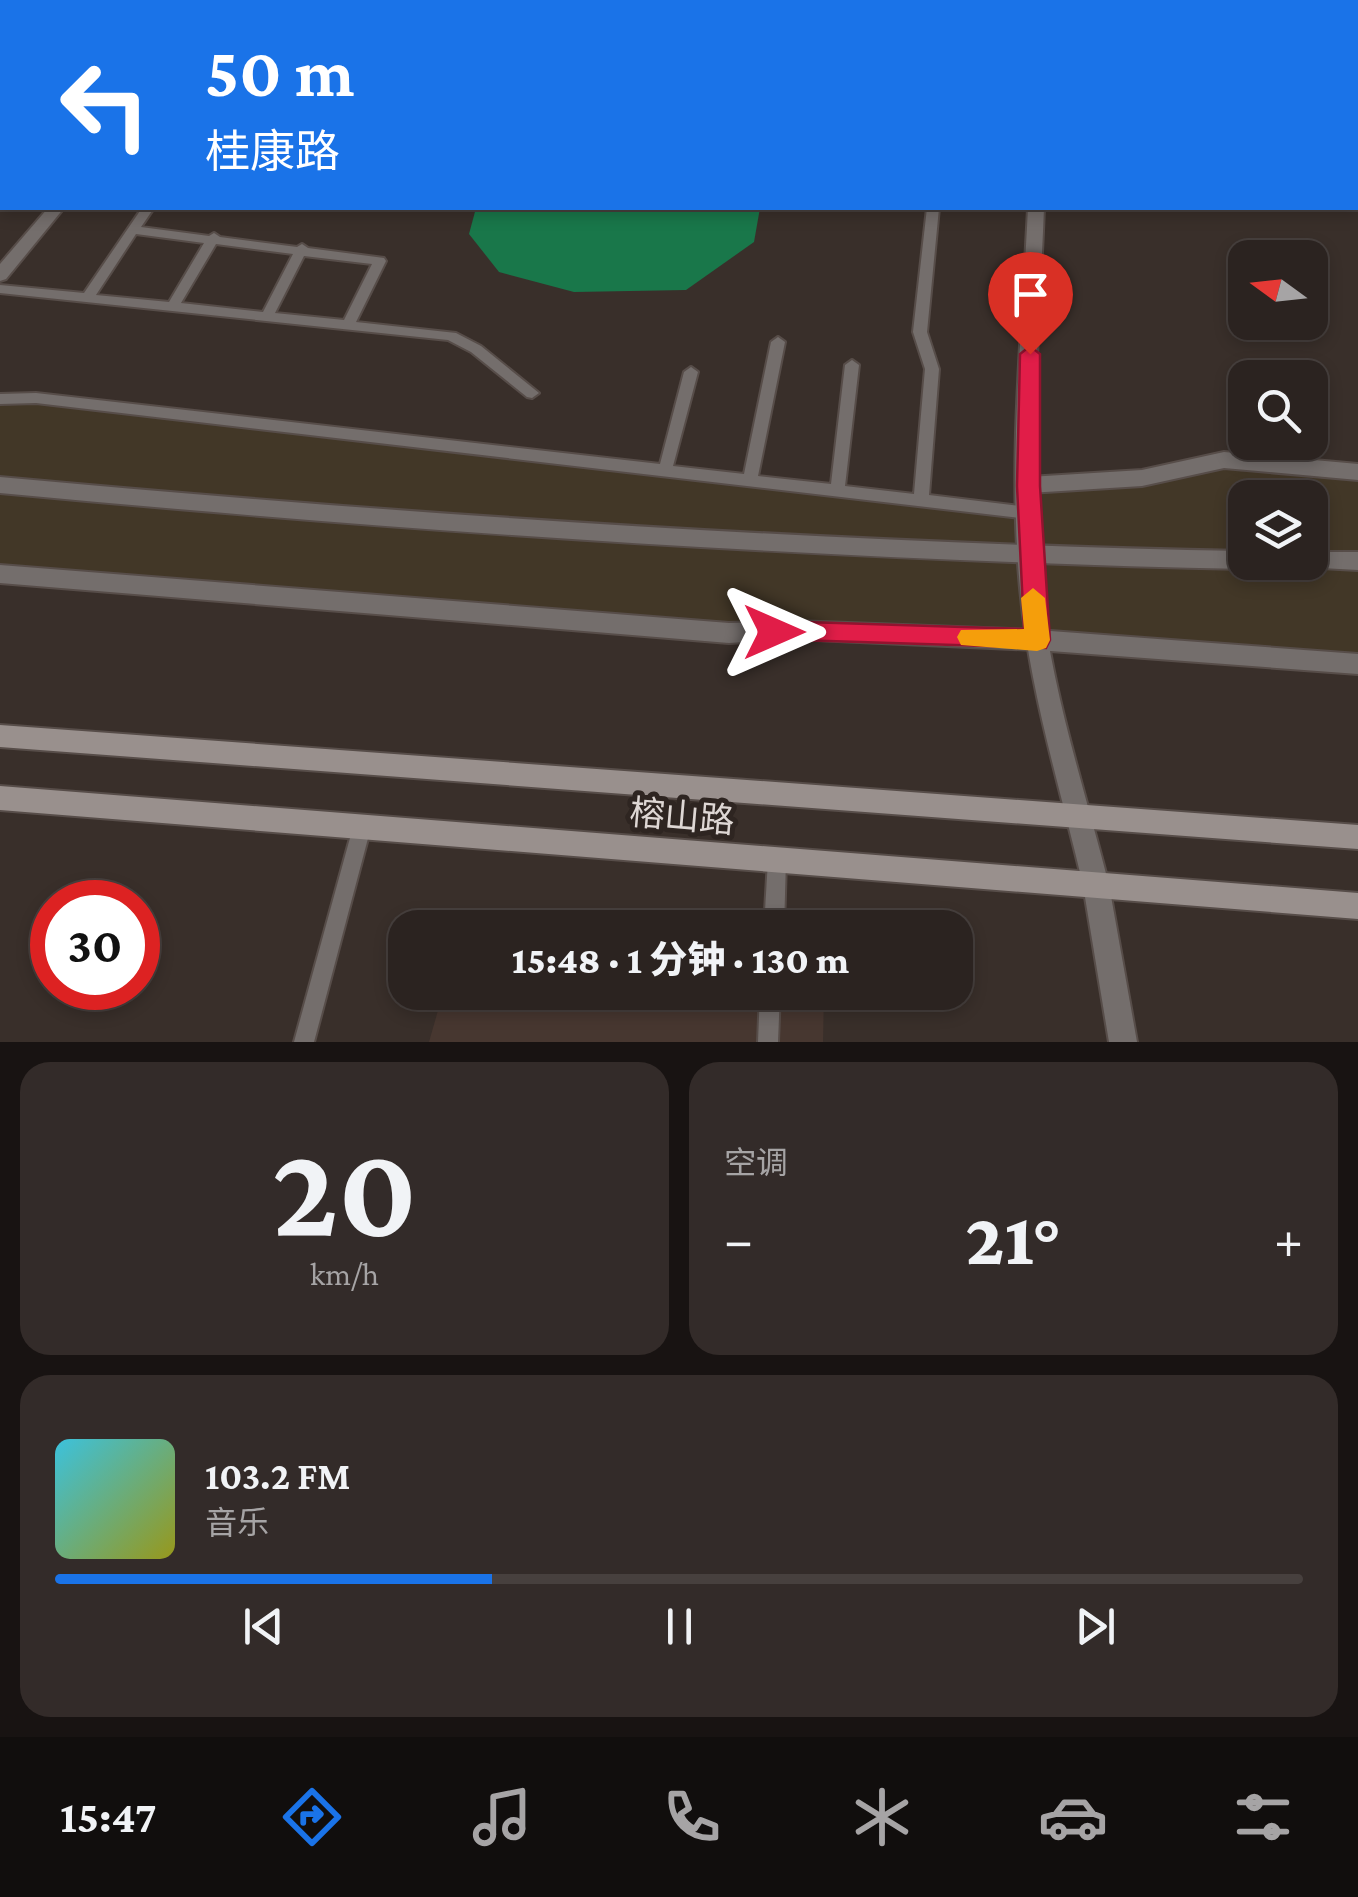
<!DOCTYPE html>
<html lang="zh">
<head>
<meta charset="utf-8">
<style>
  :root { --surface:#2b2320; --page:#332b29; --text:#f1f3f6; --muted:#a6a4a5; --line:#47403e; --accent:#1a73e8 }
  body { margin:0; font-family:"Crimson Pro","Noto Sans SC",serif; background:var(--page); color:var(--text); height:100vh; display:flex; flex-direction:column; font-size:38px; white-space:nowrap }
  * { box-sizing:border-box; margin:0 }
  p { font-size:32px; color:var(--muted) }
  .icon { flex:none; width:55px; height:55px; fill:none; stroke:currentColor; stroke-width:2; stroke-linecap:round; stroke-linejoin:round }
  .map { position:relative; height:1042px; overflow:hidden }
  .details { display:flex; flex-direction:column; gap:20px; padding:20px; background:#181312; flex:1 }
  .details>* { flex:none }
  .banner { position:absolute; left:0px; top:0px; width:1360px; height:210px; box-shadow:0 5px 15px #0003,0 0 0 2px var(--line); background:#1a73e8; color:#fff; overflow:hidden }
  .needle { width:65px; rotate:285deg }
  .buttons { position:absolute; left:1228px; top:240px; display:grid; gap:20px }
  .buttons a { display:grid; place-items:center; width:100px; height:100px; border-radius:20px; background:var(--surface); box-shadow:0 5px 15px #0003,0 0 0 2px var(--line); font-size:50px }
  .speed { position:absolute; left:30px; top:880px; display:flex; gap:20px; font-size:50px; font-weight:700; text-align:center }
  .speed>* { display:grid; place-content:center; width:130px; height:130px; border-radius:50%; background:var(--surface); box-shadow:0 5px 15px #0003,0 0 0 2px var(--line); line-height:1 }
  .speed .limit { border:15px solid #d22; background:#fff; color:#111 }
  .pin { position:absolute; display:grid; place-items:center; width:85px; height:85px; color:#fff; margin:-102px -42px; border-radius:50% 50% 50% 0; rotate:-45deg; box-shadow:0 0 10px #0007 }
  .pin .icon { rotate:45deg }
  .me { position:absolute; width:110px; margin:-55px; rotate:90deg; stroke-linejoin:round; filter:drop-shadow(0 0 8px #0008) }
  .turn { display:flex; align-items:center; gap:35px; height:210px; padding:0 40px; font-size:45px }
  .turn .icon { width:130px; height:130px; stroke-width:2.5 }
  .turn b { display:block; font-size:70px; line-height:85px }
  .big { font-size:75px; font-weight:800; line-height:1.1 }
  .details .widget { flex:1; display:flex; flex-direction:column; justify-content:center; gap:15px; min-width:0; padding:0 35px; border-radius:30px; background:var(--page) }
  .details .dial { align-items:center; gap:0 }
  .dial b { font-size:130px; line-height:1 }
  .song { display:flex; align-items:center; gap:30px }
  .cover { width:120px; height:120px; border-radius:15px; background:linear-gradient(135deg,hsl(190 70% 55%),hsl(60 70% 35%)) }
  .played { height:10px; border-radius:5px; background:linear-gradient(90deg,var(--accent) 35%,var(--line) 35%) }
  .keys { display:flex; justify-content:space-around; direction:ltr }
  .heat { display:flex; justify-content:space-between; align-items:center; font-size:55px; direction:ltr }
  .details .tiles { flex:1; display:grid; gap:20px; grid-template-columns:1fr 1fr }
  .widget:last-child { grid-column:span 2 }
  .trip { position:absolute; left:388px; top:910px; width:585px; height:100px; border-radius:30px; background:var(--surface); box-shadow:0 5px 15px #0003,0 0 0 2px var(--line); font-weight:800; line-height:100px; text-align:center }
  .dock { display:flex; height:160px; justify-content:space-around; align-items:center; background:#110e0d; color:var(--muted) }
  .dock .icon { width:70px; height:70px }
  .dock .active { color:var(--accent) }
  .dock b { font-size:45px; color:var(--text) }
  .map>svg:first-child { display:block }
  .commercial { fill:#423727; fill-rule:evenodd }
  .built { fill:#473730 }
  .forest { fill:#19774a }
  .lines { fill:none; stroke-linecap:round; stroke-linejoin:round }
  .service-casing { stroke:#574d49; stroke-width:4 }
  .pedestrian-casing { stroke:#574d49; stroke-width:4 }
  .minor-casing { stroke:#574d49; stroke-width:4 }
  .tertiary-casing { stroke:#574d49; stroke-width:4 }
  .secondary-casing { stroke:#574d49; stroke-width:4 }
  .service { fill:#746e6c; fill-rule:evenodd }
  .pedestrian { fill:#746e6c; fill-rule:evenodd }
  .minor { fill:#746e6c; fill-rule:evenodd }
  .tertiary { fill:#746e6c; fill-rule:evenodd }
  .secondary { fill:#99908d; fill-rule:evenodd }
  .route { fill:#e11d48; stroke:#92132f; stroke-width:2.5 }
  .slow { fill:#f59e0b }
  .labels { text-anchor:middle; dominant-baseline:central; stroke-width:10; stroke-linejoin:round; paint-order:stroke }
  .near-street-label { font-size:35px; fill:#ded7d4; stroke:#2e2521 }
</style>
</head>
<body>
<div class="map">
<svg width="1358" height="1042" viewBox="0 0 1358 1042">
  <rect width="100%" height="100%" fill="#392f2a"/>
  <!-- commercial -->
  <path class="commercial" d="M0,399L1028,513L1029,485L1196,463L1358,472V664L794,630L0,574ZM1245,498H1310V562H1245Z"/>
  <!-- built -->
  <polygon class="built" points="443,993 824,993 823,1042 429,1042"/>
  <!-- forest -->
  <polygon class="forest" points="476,208 760,208 754,242 686,290 574,292 499,272 469,234"/>
  <g class="lines">
    <!-- service casing -->
    <g class="service-casing">
      <g id="service">
        <path d="M142,208H154L141,227L209,236L214,233L220,237L297,247L302,244L308,248L384,258L386,261L356,322L456,333L481,346L539,393L532,398L527,397L471,352L448,340L0,293V285L84,293ZM136,234L204,243L169,302L96,295ZM216,244L293,254L263,312L181,303ZM304,256L372,264L344,320L275,313Z"/>
        <polygon points="927,208 939,208 927,332 939,369 929,495 1029,507 1034,509 1036,513 1034,517 1029,519 36,403 0,404 0,394 36,393 660,464 684,372 691,367 698,372 673,466 744,474 771,342 778,337 785,342 758,476 831,484 845,365 852,360 859,365 845,486 914,494 925,369 913,332"/>
        <polygon points="362,818 368,821 371,827 314,1042 294,1042 353,827 356,821"/>
        <polygon points="777,851 784,853 786,860 784,928 764,928 768,860 770,853"/>
        <polygon points="760,992 780,992 778,1042 758,1042"/>
      </g>
    </g>
    <!-- pedestrian casing -->
    <g class="pedestrian-casing">
      <g id="pedestrian">
        <path d="M0,477C414,515 829,543 1245,551V562H1254L1245,569C829,560 414,532 0,493Z"/>
        <polygon points="1310,552 1358,552 1358,570 1303,567 1300,562 1310,562"/>
      </g>
    </g>
    <!-- minor casing -->
    <g class="minor-casing">
      <g id="minor">
        <polygon points="450,0 488,0 489,2 451,2"/>
        <polygon points="48,208 64,208 6,279 0,281 0,264"/>
        <polygon points="1224,452 1358,464 1358,480 1224,468 1142,486 1029,493 1022,491 1019,485 1022,479 1029,477 1142,470"/>
        <polygon points="0,565 729,623 794,621 1037,630 1358,654 1358,674 1037,650 794,639 729,643 0,583"/>
        <polygon points="1096,872 1105,876 1109,885 1137,1042 1109,1042 1083,885 1087,876"/>
      </g>
    </g>
    <!-- tertiary casing -->
    <g class="tertiary-casing">
      <g id="tertiary">
        <rect x="1063" y="0" width="12" height="2"/>
        <polygon points="1115,0 1144,0 1145,2 1116,2"/>
        <path d="M1028,208H1044C1039,334 1027,462 1041,588C1051,689 1084,787 1109,885L1105,894L1096,898L1087,894L1083,885C1060,787 1029,689 1020,588C1008,462 1022,334 1028,208Z"/>
      </g>
    </g>
    <!-- secondary casing -->
    <g class="secondary-casing">
      <g id="secondary">
        <polygon points="0,725 1358,825 1358,849 0,747"/>
        <polygon points="0,786 1358,893 1358,919 0,810"/>
      </g>
    </g>
    <!-- service -->
    <use href="#service" class="service"/>
    <!-- pedestrian -->
    <use href="#pedestrian" class="pedestrian"/>
    <!-- minor -->
    <use href="#minor" class="minor"/>
    <!-- tertiary -->
    <use href="#tertiary" class="tertiary"/>
    <!-- secondary -->
    <use href="#secondary" class="secondary"/>
  </g>
  <!-- route -->
  <polygon class="route" points="1030,346 1040,354 1040,486 1050,640 1046,648 765,639 761,632 774,621 1024,629 1017,486 1020,354"/>
  <!-- slow -->
  <polygon class="slow" points="1033,588 1045,598 1050,640 1046,648 1037,651 961,645 957,637 961,630 1024,629 1021,598"/>
  <g class="labels">
    <!-- near-street labels -->
    <g class="near-street-label">
      <text transform="translate(682 817) rotate(5)">榕山路</text>
    </g>
  </g>
</svg>
<div class="buttons">
<a><svg class="needle" viewBox="-14 -14 28 28"><path d="M0-13l5 13h-10z" fill="#e53935"/><path d="M0 13l5-13h-10z" fill="#a6a4a5"/></svg></a>
<a><svg class="icon" aria-label="search" viewBox="0 0 24 24"><circle cx="10" cy="10" r="6"/><path d="M15 15l6 6"/></svg></a>
<a><svg class="icon" aria-label="layers" viewBox="0 0 24 24"><path d="M12 4l9 5-9 5-9-5zM3 14l9 5 9-5"/></svg></a>
</div>
<div class="speed"><div class="limit">30</div></div>
<div class="pin" style="left:1030px;top:354px;background:#d93025"><svg class="icon" aria-label="arrive" viewBox="0 0 24 24"><path d="M6 21V4h12l-3 4 3 4H6"/></svg></div>
<svg class="me" style="left:774px;top:632px" viewBox="-20 -20 40 40"><path d="M0-17L14 15 0 8-14 15z" fill="#e11d48" stroke="#fff" stroke-width="4"/></svg>
<div class="trip">15:48 · 1 分钟 · 130 m</div>
<div class="banner">
<div class="turn"><svg class="icon" aria-label="left" viewBox="0 0 24 24"><path d="M17 20v-9H6M10 6l-5 5 5 5"/></svg><div><b>50 m</b>桂康路</div></div>
</div>
</div>
<section class="details">
<div class="tiles">
<div class="widget dial"><b>20</b><p>km/h</p></div>
<div class="widget"><p>空调</p>
<div class="heat"><a>−</a><b class="big">21°</b><a>+</a></div>
</div>
<div class="widget">
<div class="song"><i class="cover"></i><div><b>103.2 FM</b><p>音乐</p></div></div>
<div class="played"></div>
<div class="keys"><svg class="icon" aria-label="previous" viewBox="0 0 24 24"><path d="M18 5L8 12l10 7zM5 5v14"/></svg><svg class="icon" aria-label="pause" viewBox="0 0 24 24"><path d="M8 5v14M16 5v14"/></svg><svg class="icon" aria-label="next" viewBox="0 0 24 24"><path d="M6 5l10 7-10 7zM19 5v14"/></svg></div>
</div>
</div>
</section>
<nav class="dock">
<b>15:47</b>
<svg class="icon active" aria-label="directions" viewBox="0 0 24 24"><path d="M12 3l9 9-9 9-9-9zM9 14v-3h6M13 9l2 2-2 2"/></svg>
<svg class="icon" aria-label="music" viewBox="0 0 24 24"><path d="M9 18V5l10-2v13"/><circle cx="6" cy="18" r="3"/><circle cx="16" cy="16" r="3"/></svg>
<svg class="icon" aria-label="phone" viewBox="0 0 24 24"><path d="M5 4h4l2 5-3 2q2 4 5 5l2-3 5 2v4C11 20 4 13 5 4z"/></svg>
<svg class="icon" aria-label="climate" viewBox="0 0 24 24"><path d="M12 3v18M4 7l16 10M4 17L20 7"/></svg>
<svg class="icon" aria-label="car" viewBox="0 0 24 24"><path d="M5 17H2v-5l4-1 3-4h7l3 4 3 1v5h-3M9 17h6M6 11h13"/><circle cx="7" cy="17" r="2"/><circle cx="17" cy="17" r="2"/></svg>
<svg class="icon" aria-label="filters" viewBox="0 0 24 24"><path d="M4 7h16M4 17h16"/><circle cx="9" cy="7" r="2"/><circle cx="15" cy="17" r="2"/></svg>
</nav>
</body>
</html>
